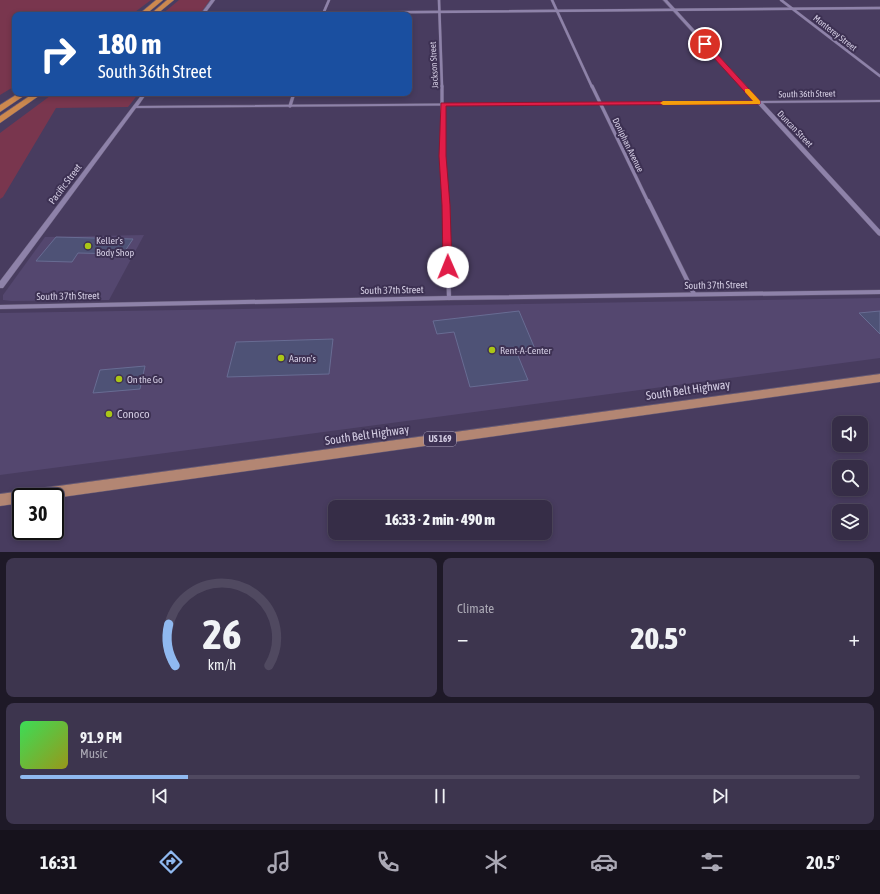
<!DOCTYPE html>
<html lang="en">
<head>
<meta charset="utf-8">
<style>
  :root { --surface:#362d47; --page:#3d354e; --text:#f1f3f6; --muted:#aaa8b4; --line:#504960; --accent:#90b9f0 }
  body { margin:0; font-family:"Asap Condensed",sans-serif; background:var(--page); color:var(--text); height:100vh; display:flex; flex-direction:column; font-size:15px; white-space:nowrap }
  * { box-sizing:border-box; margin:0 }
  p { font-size:13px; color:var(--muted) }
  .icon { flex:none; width:22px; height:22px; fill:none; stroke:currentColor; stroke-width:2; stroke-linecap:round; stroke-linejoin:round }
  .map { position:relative; height:552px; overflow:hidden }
  .sheet { display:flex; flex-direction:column; gap:6px; padding:6px; background:#1e1927; flex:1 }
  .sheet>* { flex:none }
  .guide { position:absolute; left:12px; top:12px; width:400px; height:84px; border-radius:8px; box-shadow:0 2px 6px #0003,0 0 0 1px var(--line); background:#1a4fa0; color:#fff; overflow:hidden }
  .tools { position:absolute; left:832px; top:416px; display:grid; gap:8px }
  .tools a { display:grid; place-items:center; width:36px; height:36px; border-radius:8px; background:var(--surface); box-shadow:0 2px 6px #0003,0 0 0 1px var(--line); font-size:20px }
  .speed { position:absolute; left:12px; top:488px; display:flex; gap:8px; font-size:20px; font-weight:700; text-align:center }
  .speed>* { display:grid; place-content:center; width:52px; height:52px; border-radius:50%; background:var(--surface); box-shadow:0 2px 6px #0003,0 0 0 1px var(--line); line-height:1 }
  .speed .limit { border:2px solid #111; border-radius:6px; background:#fff; color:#111 }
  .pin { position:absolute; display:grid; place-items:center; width:34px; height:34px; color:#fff; margin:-17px; border:2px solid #fff; border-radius:50%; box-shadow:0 1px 4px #0007 }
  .me { position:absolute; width:44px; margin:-22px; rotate:359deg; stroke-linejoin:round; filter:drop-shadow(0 0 3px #0008) }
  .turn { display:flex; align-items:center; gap:14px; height:84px; padding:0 20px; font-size:18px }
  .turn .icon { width:52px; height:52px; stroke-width:2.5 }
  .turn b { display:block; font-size:28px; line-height:34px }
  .big { font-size:30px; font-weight:800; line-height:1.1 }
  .sheet .card { flex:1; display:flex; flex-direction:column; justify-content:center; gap:6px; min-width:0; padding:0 14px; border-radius:8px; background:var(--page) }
  .sheet .dial { align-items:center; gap:0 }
  .dial svg { height:104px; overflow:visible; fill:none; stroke:var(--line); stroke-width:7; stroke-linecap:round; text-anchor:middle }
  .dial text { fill:var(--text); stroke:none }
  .song { display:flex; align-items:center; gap:12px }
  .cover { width:48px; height:48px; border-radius:6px; background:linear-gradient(135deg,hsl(130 70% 55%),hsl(60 70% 35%)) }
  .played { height:4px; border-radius:2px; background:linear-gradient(90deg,var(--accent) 20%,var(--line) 20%) }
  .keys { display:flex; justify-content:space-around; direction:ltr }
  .heat { display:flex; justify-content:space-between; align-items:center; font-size:22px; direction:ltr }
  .sheet .tiles { flex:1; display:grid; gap:6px; grid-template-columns:1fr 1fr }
  .card:last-child { grid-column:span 2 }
  .trip { position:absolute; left:328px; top:500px; width:224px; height:40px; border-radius:8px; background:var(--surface); box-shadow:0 2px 6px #0003,0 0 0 1px var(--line); font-weight:800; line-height:40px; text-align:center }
  .menu { display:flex; height:64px; justify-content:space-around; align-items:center; background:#16121c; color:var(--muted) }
  .menu .icon { width:28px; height:28px }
  .menu .selected { color:var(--accent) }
  .menu b { font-size:18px; color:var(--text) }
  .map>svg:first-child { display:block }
  .built { fill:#54476f }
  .green { fill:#79364e }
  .building { fill:#4e5276; stroke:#686c93 }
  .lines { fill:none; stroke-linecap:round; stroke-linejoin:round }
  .minor-far2-casing { stroke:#635976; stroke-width:3 }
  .minor-far1-casing { stroke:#635976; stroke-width:4 }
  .minor-casing { stroke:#635976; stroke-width:5 }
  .tertiary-casing { stroke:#635976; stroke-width:1 }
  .primary-casing { stroke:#635976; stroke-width:1 }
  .motorway-casing { stroke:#635976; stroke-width:1 }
  .minor-far2 { stroke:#8e82a9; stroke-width:2.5 }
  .minor-far1 { stroke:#8e82a9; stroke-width:3 }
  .minor { stroke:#8e82a9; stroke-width:4 }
  .tertiary { fill:#8e82a9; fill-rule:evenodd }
  .primary { fill:#b38673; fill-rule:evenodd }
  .motorway { fill:#cc884f; fill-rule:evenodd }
  .route { fill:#e11d48; stroke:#92132f }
  .slow { fill:#f59e0b }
  .poi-dot { fill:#abc616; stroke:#3d3153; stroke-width:1.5 }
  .labels { text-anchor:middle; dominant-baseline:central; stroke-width:4; stroke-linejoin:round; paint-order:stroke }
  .far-street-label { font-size:9px; fill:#d4cde3; stroke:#3d3153 }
  .shield { fill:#3d3153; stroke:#a79eb8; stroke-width:1 }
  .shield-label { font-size:9px; font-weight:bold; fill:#d4cde3 }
  .street-label { font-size:10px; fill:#d4cde3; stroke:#3d3153 }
  .poi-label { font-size:10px; fill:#d4cde3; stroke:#3d3153; text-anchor:start }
  .near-street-label { font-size:12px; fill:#d4cde3; stroke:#3d3153 }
  .near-poi-label { font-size:12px; fill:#d4cde3; stroke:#3d3153; text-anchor:start }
</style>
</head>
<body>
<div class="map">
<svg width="880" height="552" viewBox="0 0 880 552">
  <rect width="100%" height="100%" fill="#483c5f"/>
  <!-- built -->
  <g class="built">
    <polygon points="144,235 109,300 11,301 3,300 3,295 45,237"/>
    <polygon points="880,298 880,358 0,475 0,313"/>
  </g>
  <!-- green -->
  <g class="green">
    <polygon points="0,0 151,0 131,15 15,15 15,86 0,95"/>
    <polygon points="179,0 210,0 199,15 161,15"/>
    <polygon points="54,93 139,93 128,107 56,108 3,197 0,199 0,133"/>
  </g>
  <!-- building -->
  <g class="building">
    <polygon points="56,237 133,239 123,254 78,253 72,262 36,261"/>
    <polygon points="519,311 535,349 516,351 528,380 470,387 454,332 437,334 433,321"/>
    <polygon points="880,311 880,334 859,313"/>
    <polygon points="333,339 329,374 227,377 236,342"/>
    <polygon points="145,366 140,389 93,393 100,370"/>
  </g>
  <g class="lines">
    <!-- minor-far2 casing -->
    <g class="minor-far2-casing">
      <g id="minor-far2">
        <polyline points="439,0 442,87"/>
        <polyline points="552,0 592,87"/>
        <polyline points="781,0 880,76"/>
        <polyline points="202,14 880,8"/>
        <polyline points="323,14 329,0"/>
      </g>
    </g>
    <!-- minor-far1 casing -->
    <g class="minor-far1-casing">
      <g id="minor-far1">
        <polyline points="442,86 442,156 446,202"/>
        <polyline points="592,86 648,202"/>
        <polyline points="290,106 294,93"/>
      </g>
    </g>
    <!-- minor casing -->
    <g class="minor-casing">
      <g id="minor">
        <polyline points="446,201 449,298"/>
        <polyline points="648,201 694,294"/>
        <polyline points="0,307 449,298 880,292"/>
      </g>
    </g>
    <!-- tertiary casing -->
    <g class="tertiary-casing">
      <g id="tertiary">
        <polygon points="211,0 215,0 204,15 200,15"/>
        <polygon points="663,0 667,0 760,101 880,100 880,102 763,103 880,230 880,236 878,235 757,103 136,108 3,288 0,288 0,281 143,93 147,93 138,106 755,101"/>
      </g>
    </g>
    <!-- primary casing -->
    <g class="primary-casing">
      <polygon id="primary" points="880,374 880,382 55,498 21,497 21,503 0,506 0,494"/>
    </g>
    <!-- motorway casing -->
    <g class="motorway-casing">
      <g id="motorway">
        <polygon points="156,0 163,0 145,15 138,15"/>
        <polygon points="167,0 174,0 157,14 153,14 153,12"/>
        <polygon points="19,93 28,93 0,112 0,105"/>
        <polygon points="34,93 43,93 0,123 0,116"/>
      </g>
    </g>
    <!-- minor-far2 -->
    <use href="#minor-far2" class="minor-far2"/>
    <!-- minor-far1 -->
    <use href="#minor-far1" class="minor-far1"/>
    <!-- minor -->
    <use href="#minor" class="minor"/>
    <!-- tertiary -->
    <use href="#tertiary" class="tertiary"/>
    <!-- primary -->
    <use href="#primary" class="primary"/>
    <!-- motorway -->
    <use href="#motorway" class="motorway"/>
  </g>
  <!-- route -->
  <polygon class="route" points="703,43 707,43 760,101 760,104 446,106 446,156 450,205 452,267 451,269 445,269 443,267 442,205 439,156 441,103 753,101 703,46"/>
  <!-- slow -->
  <polygon class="slow" points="745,89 749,89 760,101 760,104 663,105 660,103 663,101 753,101 745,92"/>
  <!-- markers -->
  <g class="poi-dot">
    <circle cx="88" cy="246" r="4"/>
    <circle cx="492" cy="350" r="4"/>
    <circle cx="281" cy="358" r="4"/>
    <circle cx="119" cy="379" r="4"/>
    <circle cx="109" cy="414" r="4"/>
  </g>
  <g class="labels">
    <!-- far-street labels -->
    <g class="far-street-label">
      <text transform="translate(835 33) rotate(38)">Monterey Street</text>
      <text transform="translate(434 65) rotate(-93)">Jackson Street</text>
      <text transform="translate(807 94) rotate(-1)">South 36th Street</text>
      <text transform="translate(795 129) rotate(46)">Duncan Street</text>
      <text transform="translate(628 145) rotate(64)">Doniphan Avenue</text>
    </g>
    <!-- shield labels -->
    <rect class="shield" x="424" y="432" width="32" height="14" rx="3"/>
    <g class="shield-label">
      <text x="440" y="439">US 169</text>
    </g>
    <!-- street labels -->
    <g class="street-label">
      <text transform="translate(65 184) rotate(-53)">Pacific Street</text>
      <text transform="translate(716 285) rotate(-1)">South 37th Street</text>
      <text transform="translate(392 290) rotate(-1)">South 37th Street</text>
      <text transform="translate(68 296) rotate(-1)">South 37th Street</text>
    </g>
    <!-- poi labels -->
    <g class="poi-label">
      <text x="96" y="240">Keller's<tspan x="96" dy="12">Body Shop</tspan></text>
      <text x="500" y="350">Rent-A-Center</text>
      <text x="289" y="358">Aaron's</text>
      <text x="127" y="379">On the Go</text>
    </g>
    <!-- near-street labels -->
    <g class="near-street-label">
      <text transform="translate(688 390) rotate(-8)">South Belt Highway</text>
      <text transform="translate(367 435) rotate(-8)">South Belt Highway</text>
    </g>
    <!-- near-poi labels -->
    <g class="near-poi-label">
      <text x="117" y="414">Conoco</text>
    </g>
  </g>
</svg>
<div class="tools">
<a><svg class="icon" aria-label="sound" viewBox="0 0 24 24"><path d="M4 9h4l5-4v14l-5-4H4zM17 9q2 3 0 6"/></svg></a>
<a><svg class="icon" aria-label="search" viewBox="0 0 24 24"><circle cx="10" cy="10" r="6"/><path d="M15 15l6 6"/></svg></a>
<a><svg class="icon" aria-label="layers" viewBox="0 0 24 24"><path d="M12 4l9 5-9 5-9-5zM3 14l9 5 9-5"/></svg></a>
</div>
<div class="speed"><div class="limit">30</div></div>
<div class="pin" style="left:705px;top:44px;background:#d93025"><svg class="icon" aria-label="arrive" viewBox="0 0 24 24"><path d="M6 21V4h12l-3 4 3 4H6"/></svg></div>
<svg class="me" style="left:448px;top:267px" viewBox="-20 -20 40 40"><circle r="19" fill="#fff"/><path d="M0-13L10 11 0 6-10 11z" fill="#e11d48"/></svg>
<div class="trip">16:33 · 2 min · 490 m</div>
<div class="guide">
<div class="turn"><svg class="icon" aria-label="right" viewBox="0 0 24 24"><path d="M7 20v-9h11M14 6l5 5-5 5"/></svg><div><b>180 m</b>South 36th Street</div></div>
</div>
</div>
<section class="sheet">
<div class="tiles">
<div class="card dial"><svg viewBox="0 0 100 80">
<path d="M14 69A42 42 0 1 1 86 69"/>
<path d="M14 69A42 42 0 0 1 9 37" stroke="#90b9f0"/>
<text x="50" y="56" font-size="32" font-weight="700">26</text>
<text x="50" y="72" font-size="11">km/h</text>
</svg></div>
<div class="card"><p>Climate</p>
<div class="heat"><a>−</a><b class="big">20.5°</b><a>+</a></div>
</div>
<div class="card">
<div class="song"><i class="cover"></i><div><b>91.9 FM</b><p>Music</p></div></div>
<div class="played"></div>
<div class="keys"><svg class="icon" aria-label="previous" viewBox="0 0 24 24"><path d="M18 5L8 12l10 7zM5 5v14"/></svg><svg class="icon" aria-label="pause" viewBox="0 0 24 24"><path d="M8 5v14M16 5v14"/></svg><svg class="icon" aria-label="next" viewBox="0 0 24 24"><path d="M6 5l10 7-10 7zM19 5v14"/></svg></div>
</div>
</div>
</section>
<nav class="menu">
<b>16:31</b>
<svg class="icon selected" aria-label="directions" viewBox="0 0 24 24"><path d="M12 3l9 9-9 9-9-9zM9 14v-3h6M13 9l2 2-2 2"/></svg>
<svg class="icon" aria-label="music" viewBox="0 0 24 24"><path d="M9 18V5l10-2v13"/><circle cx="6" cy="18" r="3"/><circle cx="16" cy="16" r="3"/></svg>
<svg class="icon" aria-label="phone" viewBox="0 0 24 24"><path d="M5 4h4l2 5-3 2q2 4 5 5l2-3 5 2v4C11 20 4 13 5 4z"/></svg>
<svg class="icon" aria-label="climate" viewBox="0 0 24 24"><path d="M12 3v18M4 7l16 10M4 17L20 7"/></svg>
<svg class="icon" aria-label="car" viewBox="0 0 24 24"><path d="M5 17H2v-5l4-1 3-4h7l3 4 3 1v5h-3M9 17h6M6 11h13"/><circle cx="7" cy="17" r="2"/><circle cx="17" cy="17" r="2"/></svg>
<svg class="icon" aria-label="filters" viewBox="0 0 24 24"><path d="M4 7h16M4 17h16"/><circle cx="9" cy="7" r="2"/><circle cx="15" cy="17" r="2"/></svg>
<b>20.5°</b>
</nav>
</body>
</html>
